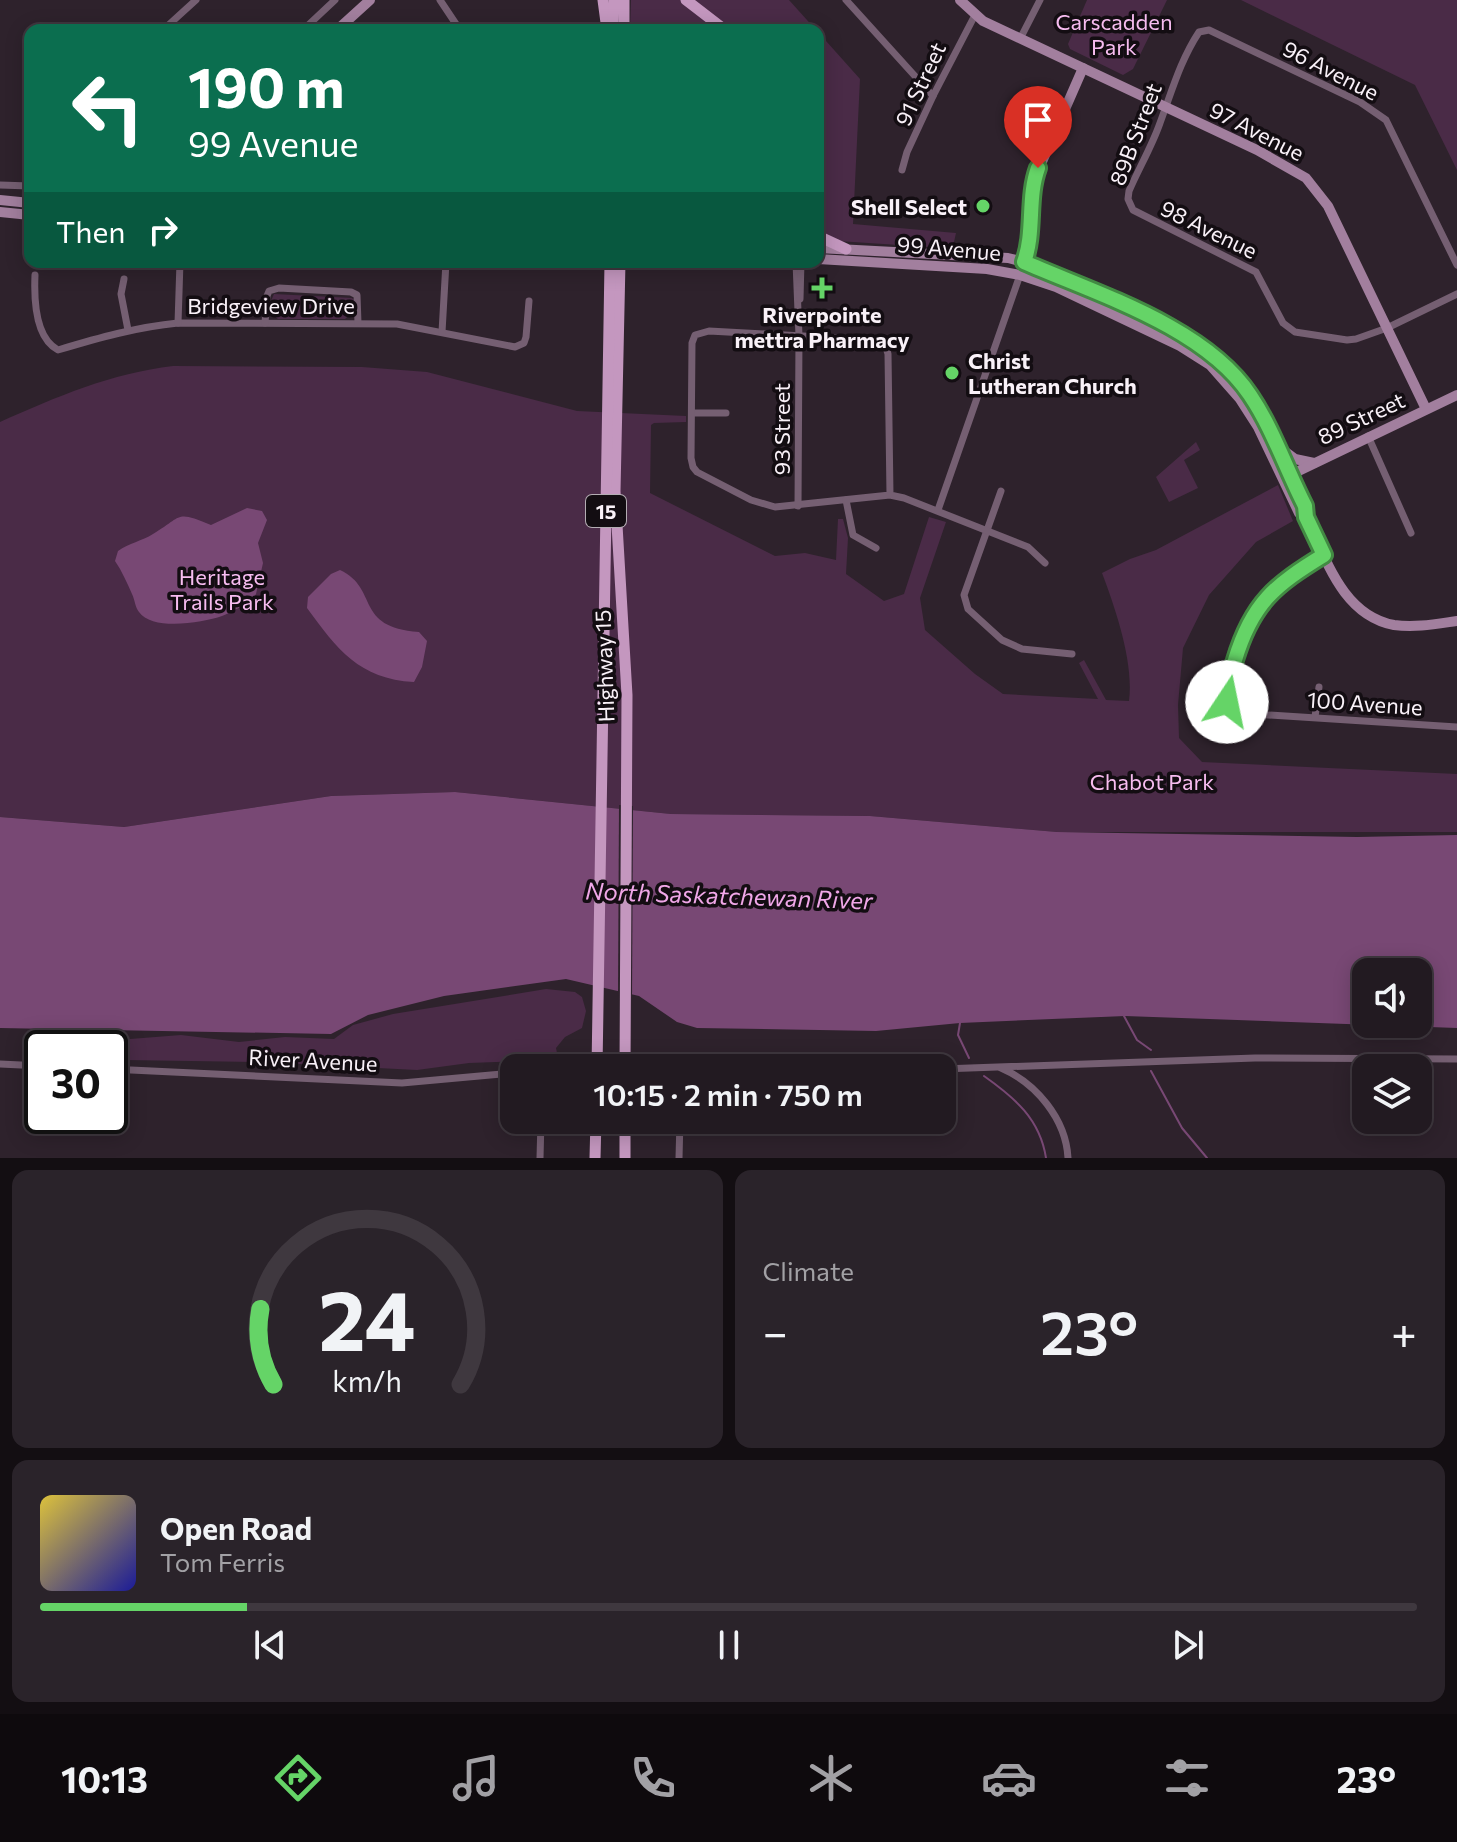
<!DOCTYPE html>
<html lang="en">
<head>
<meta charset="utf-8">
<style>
  :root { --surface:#221a21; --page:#2a232a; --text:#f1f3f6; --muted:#a2a1a5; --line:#3f383f; --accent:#65d467 }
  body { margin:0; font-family:Commissioner,sans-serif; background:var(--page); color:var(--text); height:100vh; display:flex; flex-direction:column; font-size:30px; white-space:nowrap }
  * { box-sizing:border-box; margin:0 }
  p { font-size:26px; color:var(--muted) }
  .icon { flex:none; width:44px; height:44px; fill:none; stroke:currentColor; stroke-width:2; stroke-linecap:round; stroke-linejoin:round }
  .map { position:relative; height:1158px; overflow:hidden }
  .sheet { display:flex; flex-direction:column; gap:12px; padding:12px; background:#130e12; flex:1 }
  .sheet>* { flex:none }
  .banner { position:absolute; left:24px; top:24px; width:800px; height:244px; border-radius:16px; box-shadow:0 4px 20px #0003,0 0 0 2px var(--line); background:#0b6e4f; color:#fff; overflow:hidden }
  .controls { position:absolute; left:1352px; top:958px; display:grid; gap:16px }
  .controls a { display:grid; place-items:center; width:80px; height:80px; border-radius:16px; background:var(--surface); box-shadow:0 4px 20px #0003,0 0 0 2px var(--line); font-size:40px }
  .speed { position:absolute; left:24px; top:1030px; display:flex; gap:16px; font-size:40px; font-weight:700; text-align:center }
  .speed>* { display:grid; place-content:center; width:104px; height:104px; border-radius:50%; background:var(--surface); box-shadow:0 4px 20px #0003,0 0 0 2px var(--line); line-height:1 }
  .speed .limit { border:4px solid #111; border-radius:12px; background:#fff; color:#111 }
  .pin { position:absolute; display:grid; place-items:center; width:68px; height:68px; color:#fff; margin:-82px -34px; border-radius:50% 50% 50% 0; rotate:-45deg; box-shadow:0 0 8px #0007 }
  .pin .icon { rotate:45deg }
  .me { position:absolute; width:88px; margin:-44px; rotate:11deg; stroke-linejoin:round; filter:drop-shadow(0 0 6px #0008) }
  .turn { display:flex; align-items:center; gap:28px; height:168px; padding:0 32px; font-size:36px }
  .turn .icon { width:104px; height:104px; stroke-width:2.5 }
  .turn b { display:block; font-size:56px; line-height:68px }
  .then { display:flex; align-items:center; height:76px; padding:0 32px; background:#0003; gap:16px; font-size:30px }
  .big { font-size:60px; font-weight:600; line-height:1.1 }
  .sheet .tile { flex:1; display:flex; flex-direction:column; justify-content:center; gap:12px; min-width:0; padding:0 28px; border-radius:16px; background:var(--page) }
  .sheet .dial { align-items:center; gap:0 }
  .dial svg { height:208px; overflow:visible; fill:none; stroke:var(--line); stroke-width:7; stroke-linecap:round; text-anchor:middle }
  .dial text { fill:var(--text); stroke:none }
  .song { display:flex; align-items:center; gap:24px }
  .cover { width:96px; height:96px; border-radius:12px; background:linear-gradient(135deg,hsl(50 70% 55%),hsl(240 70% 35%)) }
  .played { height:8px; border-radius:4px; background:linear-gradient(90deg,var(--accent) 15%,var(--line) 15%) }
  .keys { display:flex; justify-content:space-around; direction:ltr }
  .heat { display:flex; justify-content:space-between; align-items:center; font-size:44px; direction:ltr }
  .sheet .tiles { flex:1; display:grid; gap:12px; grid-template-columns:1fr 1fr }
  .tile:last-child { grid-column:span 2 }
  .trip { position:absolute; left:500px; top:1054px; width:456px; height:80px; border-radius:16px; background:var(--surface); box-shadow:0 4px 20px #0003,0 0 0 2px var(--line); font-weight:600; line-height:80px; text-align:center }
  .tabs { display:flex; height:128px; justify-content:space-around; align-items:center; background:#0e0a0d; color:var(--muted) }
  .tabs .icon { width:56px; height:56px }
  .tabs .selected { color:var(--accent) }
  .tabs b { font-size:36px; color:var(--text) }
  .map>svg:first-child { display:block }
  .green { fill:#4a2b47 }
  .water { fill:#784874; fill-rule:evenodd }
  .pier { fill:#2e222c }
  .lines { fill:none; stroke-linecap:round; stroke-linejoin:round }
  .stream { stroke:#784874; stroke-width:2 }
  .street { stroke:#755f72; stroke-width:7 }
  .secondary { stroke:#a27f9e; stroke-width:10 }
  .primary { stroke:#c497bf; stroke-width:11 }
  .route-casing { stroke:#428a43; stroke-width:20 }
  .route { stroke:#65d467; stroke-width:14 }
  .poi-dot { fill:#65d467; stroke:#130d12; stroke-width:3 }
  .labels { text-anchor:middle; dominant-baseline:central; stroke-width:7; stroke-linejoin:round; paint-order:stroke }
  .shield { fill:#130d12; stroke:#b4adb3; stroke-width:2 }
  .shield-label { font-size:20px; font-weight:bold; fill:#f9f1f8 }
  .park-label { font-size:22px; fill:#f7bcf0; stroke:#130d12 }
  .street-label { font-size:22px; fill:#f9f1f8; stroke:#130d12 }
  .poi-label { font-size:22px; font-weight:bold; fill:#f9f1f8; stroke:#130d12; text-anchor:end }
  .water-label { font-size:24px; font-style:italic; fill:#f0a7e8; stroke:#130d12 }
</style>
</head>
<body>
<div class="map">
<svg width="1457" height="1158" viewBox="0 0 1457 1158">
  <rect width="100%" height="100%" fill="#2e222c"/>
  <!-- green -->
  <g class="green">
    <polygon points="631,0 684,0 723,30 630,30"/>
    <polygon points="693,0 789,0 816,30 733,30"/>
    <polygon points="1087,0 1167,0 1133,69 1123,75 1070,49 1068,44"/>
    <polygon points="1241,0 1457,0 1457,170 1415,85"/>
    <polygon points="818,32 860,79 853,224 956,233 954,242 944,248 838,241 828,239 818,230"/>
    <polygon points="274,294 352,298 355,301 354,311 345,319 278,319 272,314 271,301"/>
    <path d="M173,366L362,367L427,372L577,411L686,416V422L654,423L651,425L650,493L775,556L805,553L836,560L838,519H843L848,538L846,574L884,601L904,594L929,517L946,522L920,598L925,630L975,674L1003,694L1098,699L1079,663L1084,660L1106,700L1129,701C1134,663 1116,610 1102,573L1130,559L1156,550L1278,485L1293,521L1256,542L1209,595L1183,648L1178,705L1179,738L1202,762L1457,774V832H1057L870,816L671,814L455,792L331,796L124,827L0,817V422C56,397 112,373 173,366Z"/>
    <polygon points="1196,442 1200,450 1184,460 1198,488 1169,502 1156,477"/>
    <polygon points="546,989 575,992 582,997 586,1011 582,1028 565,1037 556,1048 558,1058 554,1060 469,1063 417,1070 260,1062 125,1060 110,1059 110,1048 42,1048 42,1051 35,1048 42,1040 92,1042 181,1035 239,1042 285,1037 334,1039 353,1025 393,1014"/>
  </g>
  <!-- water -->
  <g class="water">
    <path d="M247,508L262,511L267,520L258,543L263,563L256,594L251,603C240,606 232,612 222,616C202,623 152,631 139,612C135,607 135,600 132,594C127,583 122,571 115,561L118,551C129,543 142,541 153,534C183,516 175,510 211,525Z"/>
    <path d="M340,570C380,589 353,627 419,632L427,641L422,667L414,682C359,679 337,649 307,608L308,597L331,574Z"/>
    <path d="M455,792L671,814L870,816L1057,832L1357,837L1457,835V1028L1125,1016L960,1023L876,1031L697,1028L677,1022L639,996L566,979L444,996L368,1015L331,1034L0,1028V817L124,827L331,796ZM1366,972H1418V1024H1366Z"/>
  </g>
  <!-- pier -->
  <polygon class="pier" points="619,805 633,806 632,998 618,995"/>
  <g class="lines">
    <!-- stream -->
    <g class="stream">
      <polyline points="1124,1016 1137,1040 1151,1050"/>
      <polyline points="960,1023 958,1035 969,1058"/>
      <polyline points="1151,1071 1182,1128 1207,1158"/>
      <path d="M984,1076C1015,1098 1040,1119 1046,1158"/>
    </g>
    <!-- street -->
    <g class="street">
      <polyline points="440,0 460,30"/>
      <polyline points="846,0 933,96"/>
      <polyline points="163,30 196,0"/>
      <polyline points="303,30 335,0"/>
      <polyline points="1020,39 1040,0"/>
      <polyline points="902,170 907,152 933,96 975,15"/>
      <polyline points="0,185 30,186"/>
      <polyline points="796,262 799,336 798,506"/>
      <path d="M1457,265L1386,120L1360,102L1209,30L1199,32C1180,61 1172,91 1160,123C1152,146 1139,168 1129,191L1128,199L1133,210L1256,272L1283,323L1295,332L1347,340L1356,339L1387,328L1457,294"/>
      <path d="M35,275C34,298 35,338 58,350C98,338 137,327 178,323L397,324L515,347L524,343L526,337L529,301"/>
      <polyline points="124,279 121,294 128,330"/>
      <polyline points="800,299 801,262"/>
      <polyline points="178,323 180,262"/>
      <polyline points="265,323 267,296 269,291 279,288 351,292 357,295 358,323"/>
      <polyline points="442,332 446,262"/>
      <polyline points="692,413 726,413"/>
      <polyline points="1368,436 1411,533"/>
      <polyline points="1001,491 964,595 968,609 1002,640 1022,649 1072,654"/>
      <polyline points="890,495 888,354 885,344 876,340 709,331 695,335 692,343 691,458 693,467 697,472 751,500 775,507 890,495 904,498 1028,547 1045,563"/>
      <polyline points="846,500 853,535 876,548"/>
      <polyline points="938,510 1020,275"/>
      <path d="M1324,555C1269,588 1252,604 1233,667C1229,681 1223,694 1230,709L1237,713L1457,727"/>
      <polyline points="1315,717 1319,687"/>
      <polyline points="0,1064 42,1066"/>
      <path d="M1001,1068C1036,1083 1066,1119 1068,1158"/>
      <polyline points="110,1069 402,1083 514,1073"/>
      <polyline points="942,1069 1255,1058 1457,1059"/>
      <polyline points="540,1158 541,1120"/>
      <polyline points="679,1158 680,1120"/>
    </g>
    <!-- secondary -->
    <g class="secondary">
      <polyline points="960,0 983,21 1257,150 1306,178 1328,206 1426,409"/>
      <polyline points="337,30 370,0"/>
      <polyline points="0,200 30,203"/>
      <polyline points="0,212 30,215"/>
      <path d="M818,248L1008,258L1024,262C1091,292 1199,325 1243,385C1270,421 1284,466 1305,506L1306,517"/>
      <path d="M818,259L987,269L1020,275L1056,287L1180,346L1210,365L1240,399L1258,427L1299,513L1306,517C1326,558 1342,615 1394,625C1415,628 1436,624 1457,621"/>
      <polyline points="1023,267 1029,248 1034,180 1083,68"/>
      <polyline points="1279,447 1295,459 1314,463"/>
      <polyline points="1286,477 1457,395"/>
    </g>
    <!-- primary -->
    <g class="primary">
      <polyline points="603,0 607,30"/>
      <polyline points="686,0 725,30"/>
      <polyline points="613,27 614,0"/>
      <polyline points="624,30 624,0"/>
      <polyline points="818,236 846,249"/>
      <polyline points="620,262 615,491 627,695 625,1068"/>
      <polyline points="597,1068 610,262"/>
      <polyline points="595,1158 596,1120"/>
      <polyline points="625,1158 625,1120"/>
    </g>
  </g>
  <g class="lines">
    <!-- route casing -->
    <g class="route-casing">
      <path id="route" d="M1038,168C1027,198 1035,232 1024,262C1097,294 1205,327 1250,395C1273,429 1286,469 1305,506L1306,517L1324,555C1275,585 1252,603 1235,660C1231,674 1226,688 1227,702"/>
    </g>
    <!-- route -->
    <use href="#route" class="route"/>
  </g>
  <!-- markers -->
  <g class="poi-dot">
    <circle cx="983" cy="206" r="8"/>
    <path d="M818 276h8v8h8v8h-8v8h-8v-8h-8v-8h8z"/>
    <circle cx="952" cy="373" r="8"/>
  </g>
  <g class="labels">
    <!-- shield labels -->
    <rect class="shield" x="586" y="495" width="40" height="32" rx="6"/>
    <g class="shield-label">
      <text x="606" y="511">15</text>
    </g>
    <!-- park labels -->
    <g class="park-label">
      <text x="1114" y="21">Carscadden<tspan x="1114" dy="25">Park</tspan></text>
      <text x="222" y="576">Heritage<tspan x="222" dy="25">Trails Park</tspan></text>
      <text x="1152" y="781">Chabot Park</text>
    </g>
    <!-- street labels -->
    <g class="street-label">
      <text transform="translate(1331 70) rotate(27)">96 Avenue</text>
      <text transform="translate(920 84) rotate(-65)">91 Street</text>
      <text transform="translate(1257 131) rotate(27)">97 Avenue</text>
      <text transform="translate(1135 134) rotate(-69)">89B Street</text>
      <text transform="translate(1209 229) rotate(26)">98 Avenue</text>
      <text transform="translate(949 248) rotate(5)">99 Avenue</text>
      <text x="271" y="305">Bridgeview Drive</text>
      <text transform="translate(1361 418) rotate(-25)">89 Street</text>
      <text transform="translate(781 429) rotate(-90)">93 Street</text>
      <text transform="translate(604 666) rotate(-92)">Highway 15</text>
      <text transform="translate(1365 703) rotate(4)">100 Avenue</text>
      <text transform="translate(313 1060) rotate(3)">River Avenue</text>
    </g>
    <!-- poi labels -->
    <g class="poi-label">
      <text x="967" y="206">Shell Select</text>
      <text x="822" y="314" text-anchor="middle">Riverpointe<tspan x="822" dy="25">mettra Pharmacy</tspan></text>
      <text x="968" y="360" text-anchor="start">Christ<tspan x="968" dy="25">Lutheran Church</tspan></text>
    </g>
    <!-- water labels -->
    <g class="water-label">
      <text transform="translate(729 895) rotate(2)">North Saskatchewan River</text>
    </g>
  </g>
</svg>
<div class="controls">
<a><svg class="icon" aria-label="sound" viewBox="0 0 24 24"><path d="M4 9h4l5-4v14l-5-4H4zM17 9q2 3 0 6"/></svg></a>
<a><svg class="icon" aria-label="layers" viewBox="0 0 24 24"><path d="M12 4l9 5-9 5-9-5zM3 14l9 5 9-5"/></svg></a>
</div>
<div class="speed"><div class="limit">30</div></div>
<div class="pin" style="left:1038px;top:168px;background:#d93025"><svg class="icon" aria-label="arrive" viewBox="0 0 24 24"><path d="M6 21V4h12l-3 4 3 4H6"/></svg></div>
<svg class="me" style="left:1227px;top:702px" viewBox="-20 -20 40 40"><circle r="19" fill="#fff"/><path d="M0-13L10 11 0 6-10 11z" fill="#65d467"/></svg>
<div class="trip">10:15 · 2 min · 750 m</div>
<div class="banner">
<div class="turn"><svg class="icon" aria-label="left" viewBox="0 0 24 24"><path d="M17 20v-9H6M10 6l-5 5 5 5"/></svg><div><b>190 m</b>99 Avenue</div></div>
<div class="then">Then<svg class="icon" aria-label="right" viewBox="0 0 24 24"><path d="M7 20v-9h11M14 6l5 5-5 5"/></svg></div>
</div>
</div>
<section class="sheet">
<div class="tiles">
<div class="tile dial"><svg viewBox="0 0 100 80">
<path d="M14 69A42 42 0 1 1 86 69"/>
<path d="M14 69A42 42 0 0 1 9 40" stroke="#65d467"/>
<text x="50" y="56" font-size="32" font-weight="700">24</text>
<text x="50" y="72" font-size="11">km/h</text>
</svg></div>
<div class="tile"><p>Climate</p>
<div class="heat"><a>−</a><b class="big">23°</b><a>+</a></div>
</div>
<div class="tile">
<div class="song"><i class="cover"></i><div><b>Open Road</b><p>Tom Ferris</p></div></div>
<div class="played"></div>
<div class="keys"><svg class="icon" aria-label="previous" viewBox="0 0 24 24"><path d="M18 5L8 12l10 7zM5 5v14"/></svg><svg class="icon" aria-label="pause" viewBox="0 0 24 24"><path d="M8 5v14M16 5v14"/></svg><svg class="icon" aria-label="next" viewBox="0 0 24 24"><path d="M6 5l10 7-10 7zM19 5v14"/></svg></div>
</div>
</div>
</section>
<nav class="tabs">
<b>10:13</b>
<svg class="icon selected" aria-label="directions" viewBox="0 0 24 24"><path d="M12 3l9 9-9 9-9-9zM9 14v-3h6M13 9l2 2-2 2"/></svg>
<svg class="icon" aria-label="music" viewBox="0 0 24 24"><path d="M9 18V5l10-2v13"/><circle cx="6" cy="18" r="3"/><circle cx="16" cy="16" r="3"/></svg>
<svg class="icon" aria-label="phone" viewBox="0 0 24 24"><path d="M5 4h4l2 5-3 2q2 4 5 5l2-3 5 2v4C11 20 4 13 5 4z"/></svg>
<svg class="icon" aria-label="climate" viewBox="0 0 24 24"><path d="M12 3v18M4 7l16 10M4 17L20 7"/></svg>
<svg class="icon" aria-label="car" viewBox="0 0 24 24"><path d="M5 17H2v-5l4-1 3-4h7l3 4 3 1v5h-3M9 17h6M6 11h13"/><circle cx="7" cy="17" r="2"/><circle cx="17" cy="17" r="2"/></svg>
<svg class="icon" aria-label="filters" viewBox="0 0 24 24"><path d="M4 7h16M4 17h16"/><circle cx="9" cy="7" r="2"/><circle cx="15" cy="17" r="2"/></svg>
<b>23°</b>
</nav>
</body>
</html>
